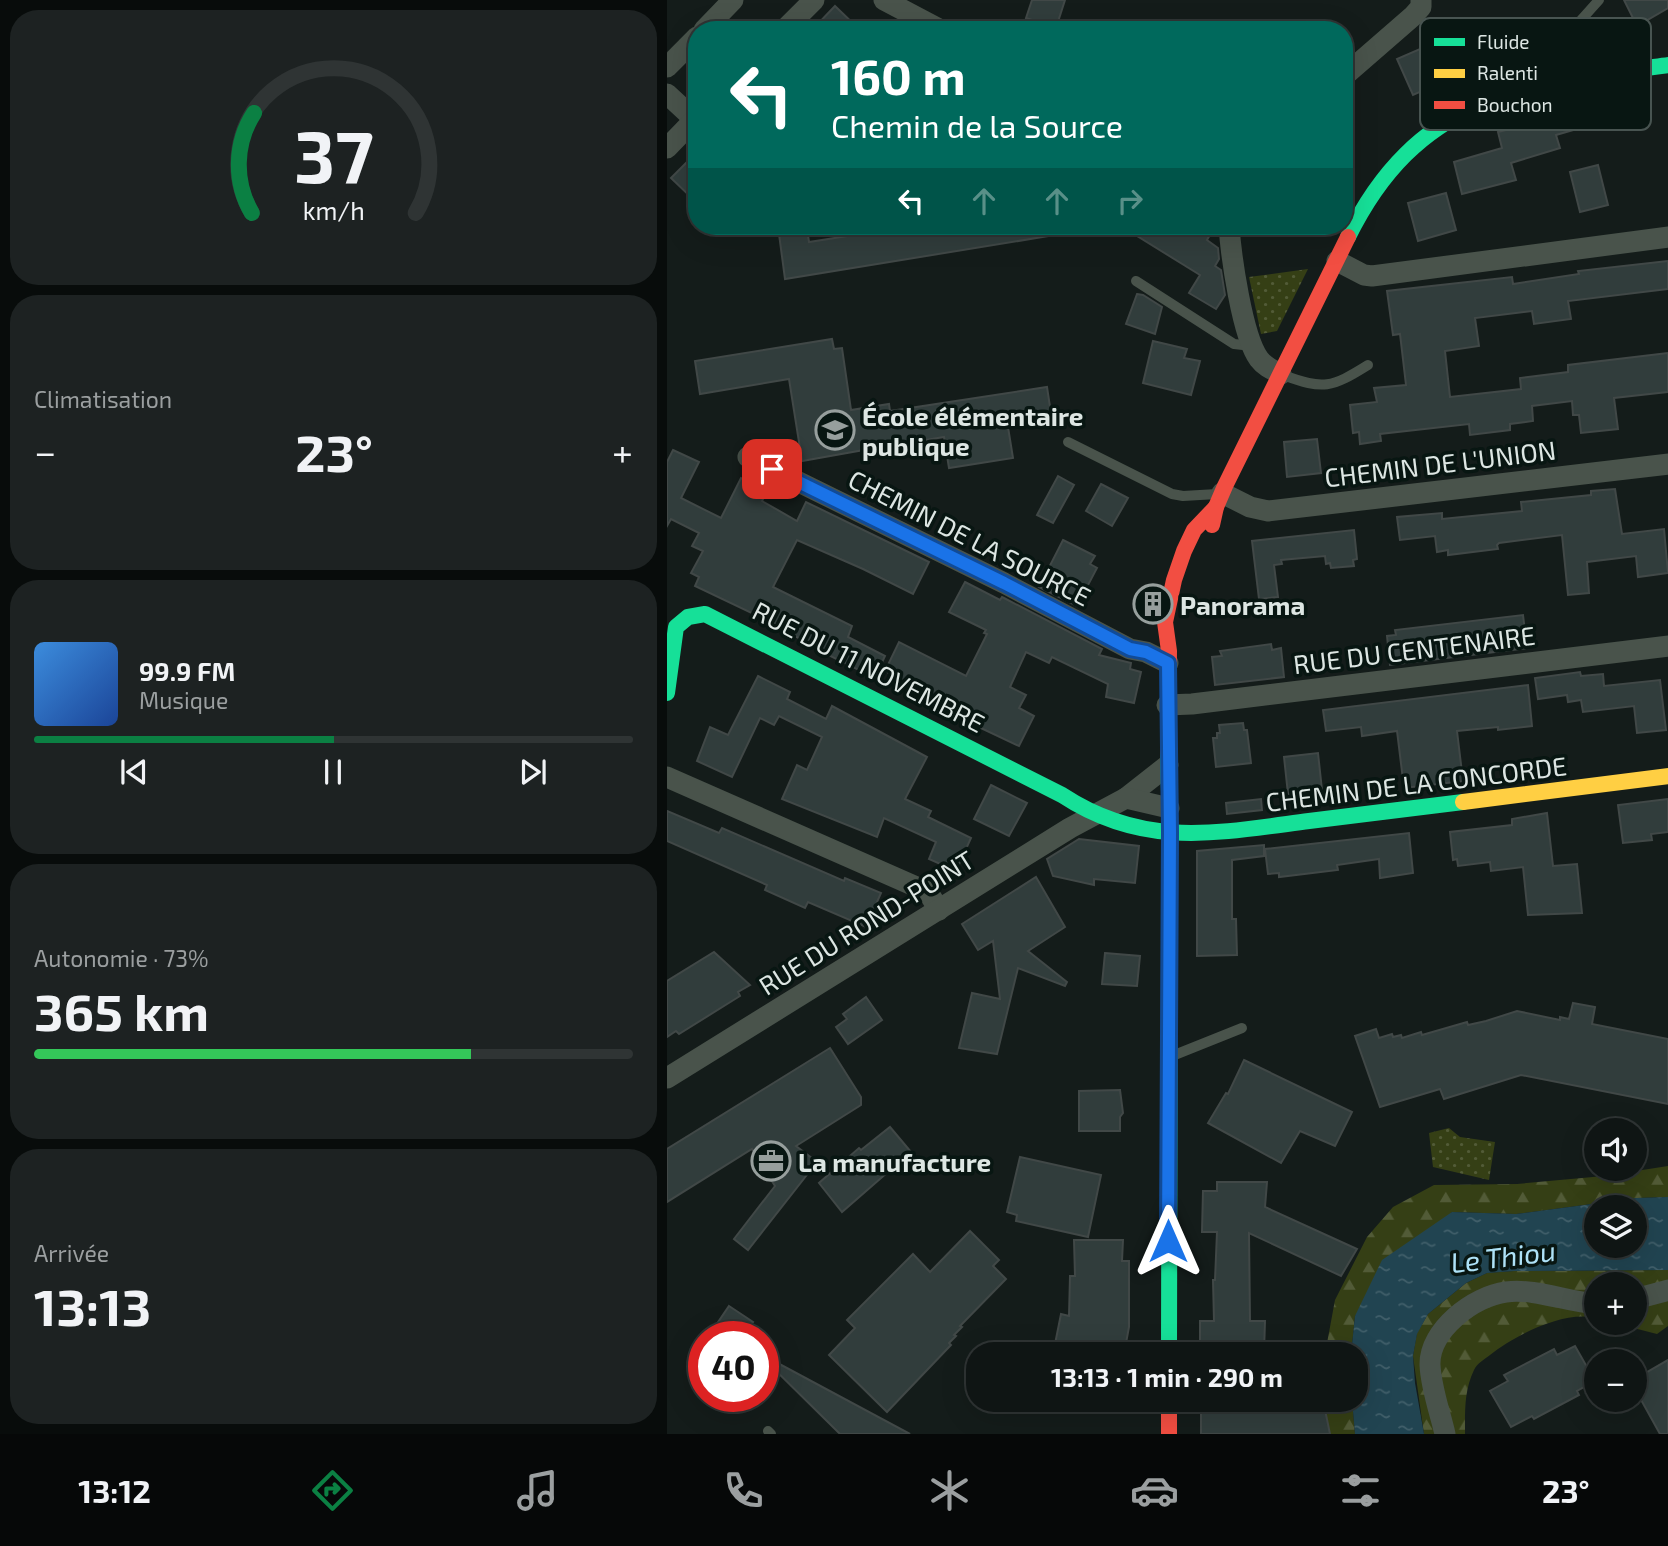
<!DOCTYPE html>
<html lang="fr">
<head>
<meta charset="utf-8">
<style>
  :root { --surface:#0f1514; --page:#1d2222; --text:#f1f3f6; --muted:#9b9fa0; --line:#2f3434; --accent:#0b8043 }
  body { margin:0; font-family:"Exo 2",sans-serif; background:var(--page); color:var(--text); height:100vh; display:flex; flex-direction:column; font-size:26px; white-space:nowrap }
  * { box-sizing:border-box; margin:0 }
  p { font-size:23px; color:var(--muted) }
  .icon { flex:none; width:38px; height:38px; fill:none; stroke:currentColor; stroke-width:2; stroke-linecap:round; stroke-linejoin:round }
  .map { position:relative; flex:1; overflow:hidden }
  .sheet { display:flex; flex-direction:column; gap:10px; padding:10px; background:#080c0b; width:667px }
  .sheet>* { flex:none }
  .guide { position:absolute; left:21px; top:21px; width:665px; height:214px; border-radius:28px; box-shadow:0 7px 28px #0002,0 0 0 2px var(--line); background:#00695c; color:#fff; overflow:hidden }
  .tools { position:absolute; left:917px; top:1118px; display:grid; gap:14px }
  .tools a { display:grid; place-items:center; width:63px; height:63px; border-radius:50%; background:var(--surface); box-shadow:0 7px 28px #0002,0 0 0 2px var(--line); font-size:35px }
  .speed { position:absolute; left:21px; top:1321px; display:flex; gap:14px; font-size:35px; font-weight:700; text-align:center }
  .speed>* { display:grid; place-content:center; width:91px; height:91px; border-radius:50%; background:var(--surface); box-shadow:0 7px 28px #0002,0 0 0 2px var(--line); line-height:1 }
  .speed .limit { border:10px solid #d22; background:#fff; color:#111 }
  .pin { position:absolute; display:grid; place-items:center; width:60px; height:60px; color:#fff; margin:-30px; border-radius:14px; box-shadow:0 4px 10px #0006 }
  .me { position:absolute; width:77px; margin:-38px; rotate:0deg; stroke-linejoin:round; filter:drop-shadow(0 0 5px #0008) }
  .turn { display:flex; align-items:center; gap:24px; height:147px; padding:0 28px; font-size:32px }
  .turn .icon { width:91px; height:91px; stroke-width:2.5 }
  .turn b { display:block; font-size:49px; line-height:60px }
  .lanes { display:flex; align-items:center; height:66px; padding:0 28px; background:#0003; justify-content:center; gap:35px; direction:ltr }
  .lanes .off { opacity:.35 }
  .big { font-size:52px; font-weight:700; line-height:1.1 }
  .sheet .widget { flex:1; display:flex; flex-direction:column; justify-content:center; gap:10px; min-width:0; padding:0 24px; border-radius:28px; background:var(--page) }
  .sheet .dial { align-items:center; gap:0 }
  .dial svg { height:182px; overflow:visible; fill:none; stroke:var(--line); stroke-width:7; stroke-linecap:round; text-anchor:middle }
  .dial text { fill:var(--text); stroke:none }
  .song { display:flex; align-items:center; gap:21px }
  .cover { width:84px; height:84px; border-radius:10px; background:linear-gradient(135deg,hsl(210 70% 55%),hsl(220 70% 35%)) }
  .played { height:7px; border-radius:4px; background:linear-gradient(90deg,var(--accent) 50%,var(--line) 50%) }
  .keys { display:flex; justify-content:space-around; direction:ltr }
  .heat { display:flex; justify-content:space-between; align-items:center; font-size:38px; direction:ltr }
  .charge { height:10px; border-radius:5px; background:linear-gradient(90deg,#34c759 73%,var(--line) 0) }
  .trip { position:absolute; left:299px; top:1342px; width:402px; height:70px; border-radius:28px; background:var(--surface); box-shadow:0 7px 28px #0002,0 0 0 2px var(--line); font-weight:700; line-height:70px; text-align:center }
  .tab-bar { display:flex; height:112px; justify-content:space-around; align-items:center; background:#060808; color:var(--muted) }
  .tab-bar .icon { width:49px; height:49px }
  .tab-bar .on { color:var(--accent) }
  .tab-bar b { font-size:32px; color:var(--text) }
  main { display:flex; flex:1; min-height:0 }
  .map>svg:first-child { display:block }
  .forest { fill:url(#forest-firs) }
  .park { fill:url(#park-dots) }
  .water { fill:url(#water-ripples); fill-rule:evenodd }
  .building { fill:#313d3c; stroke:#414847; stroke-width:2 }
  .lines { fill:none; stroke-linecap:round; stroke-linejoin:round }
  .lane { stroke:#49534b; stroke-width:10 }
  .street { stroke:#49534b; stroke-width:21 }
  .fast { stroke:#16e098; stroke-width:16 }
  .slow { stroke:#ffcf43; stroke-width:16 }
  .jam { stroke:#f24e42; stroke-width:16 }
  .route-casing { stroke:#114b97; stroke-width:18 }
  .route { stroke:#1a73e8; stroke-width:12 }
  .labels { text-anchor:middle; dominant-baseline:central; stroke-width:7; stroke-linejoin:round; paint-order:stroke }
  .poi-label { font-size:26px; font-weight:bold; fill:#dde6e3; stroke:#081612; text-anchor:start }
  .street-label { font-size:26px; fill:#dde6e3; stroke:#081612 }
  .water-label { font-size:28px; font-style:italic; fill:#aee2f7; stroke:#081612 }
  .key { fill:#081612; stroke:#485451; stroke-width:2 }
  .key-label { font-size:19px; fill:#dde6e3 }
</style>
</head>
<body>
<main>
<section class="sheet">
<div class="widget dial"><svg viewBox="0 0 100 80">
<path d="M14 69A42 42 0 1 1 86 69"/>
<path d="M14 69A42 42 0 0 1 15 25" stroke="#0b8043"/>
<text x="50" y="56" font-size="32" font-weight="700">37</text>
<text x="50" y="72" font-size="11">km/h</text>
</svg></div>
<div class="widget"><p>Climatisation</p>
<div class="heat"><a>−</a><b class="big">23°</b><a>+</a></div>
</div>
<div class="widget">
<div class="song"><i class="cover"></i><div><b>99.9 FM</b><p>Musique</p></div></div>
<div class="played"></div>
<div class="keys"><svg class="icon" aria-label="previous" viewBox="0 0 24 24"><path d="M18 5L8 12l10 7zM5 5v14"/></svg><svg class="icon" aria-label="pause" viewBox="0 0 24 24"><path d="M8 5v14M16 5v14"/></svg><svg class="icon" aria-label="next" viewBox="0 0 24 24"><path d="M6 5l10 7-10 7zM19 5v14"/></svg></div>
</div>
<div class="widget"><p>Autonomie · 73%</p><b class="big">365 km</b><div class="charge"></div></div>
<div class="widget"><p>Arrivée</p><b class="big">13:13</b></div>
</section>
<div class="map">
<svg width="1002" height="1434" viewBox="0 0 1002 1434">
  <defs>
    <pattern id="forest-firs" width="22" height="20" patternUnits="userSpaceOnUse" patternTransform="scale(1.75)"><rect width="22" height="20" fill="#353f15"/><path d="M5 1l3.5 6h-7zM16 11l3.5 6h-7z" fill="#525b37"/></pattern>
    <pattern id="park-dots" width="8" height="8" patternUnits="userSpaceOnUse" patternTransform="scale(1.75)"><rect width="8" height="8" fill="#353f15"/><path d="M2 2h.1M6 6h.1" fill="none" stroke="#525b37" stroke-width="1.8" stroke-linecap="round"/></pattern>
    <pattern id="water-ripples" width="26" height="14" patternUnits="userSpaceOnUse" patternTransform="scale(1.75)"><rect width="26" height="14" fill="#214451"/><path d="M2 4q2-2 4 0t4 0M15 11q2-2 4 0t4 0" fill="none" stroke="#415f6a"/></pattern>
  </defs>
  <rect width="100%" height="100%" fill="#141c1a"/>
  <!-- forest -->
  <g class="forest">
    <polygon points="1001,1166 1001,1197 970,1198 849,1214 785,1212 688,1316 684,1354 658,1354 668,1300 700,1237 726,1207 767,1185 850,1184 937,1176"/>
    <path d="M1001,1270V1326L990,1334L947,1323H968V1284H929V1318C897,1310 848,1335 823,1355C818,1359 810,1363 807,1370C797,1391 798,1411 798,1434H757L746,1356L750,1333L761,1314L799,1283L820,1273L847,1271Z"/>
    <polygon points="656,1400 685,1400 688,1434 663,1434"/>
  </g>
  <!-- park -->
  <g class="park">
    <polygon points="641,269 610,331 594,334 582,277"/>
    <polygon points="782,1128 793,1137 828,1142 822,1180 766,1167 762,1133"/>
  </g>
  <!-- water -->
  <path class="water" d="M1002,1197L1001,1270L847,1271L820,1273L799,1283L761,1314L750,1334L746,1356L748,1383L757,1434H688L685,1400H690V1354H684L688,1316L715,1260L785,1212L849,1214L970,1198ZM929,1208H968V1246H929Z"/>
  <!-- building -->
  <g class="building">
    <polygon points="365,0 398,0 389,28 359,18"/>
    <polygon points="957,0 1001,0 1001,8 970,26"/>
    <polygon points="168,6 193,30 145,30"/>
    <polygon points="776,39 791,75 746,95 730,59"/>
    <polygon points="922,103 927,124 889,135 893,148 844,163 849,180 795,194 787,162 835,148 831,132 859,125 857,122"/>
    <polygon points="30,152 30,203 4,178"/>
    <polygon points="931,165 941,205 913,212 903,172"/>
    <polygon points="779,193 789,230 751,241 741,203"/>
    <polygon points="244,226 381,226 382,236 118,279 112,234 140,229 142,242"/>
    <polygon points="454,226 532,226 544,233 540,240 551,248 552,259 548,266 554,270 558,295 549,309 522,293 533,275"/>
    <polygon points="1001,261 1001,289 901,301 904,319 867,324 865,311 808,318 812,346 778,351 783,397 854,389 853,378 901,372 901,365 1001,353 1001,392 947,398 951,429 914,433 912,415 906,415 905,401 865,406 866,421 843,424 843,430 803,435 802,424 713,434 714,441 693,444 692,432 686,433 683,405 710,402 707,388 739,385 733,334 726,335 720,291 845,277 846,284 912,274 911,271"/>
    <polygon points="470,294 476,295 495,307 488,334 459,324"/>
    <polygon points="165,339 167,349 175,348 184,410 222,404 223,411 380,387 385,420 341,427 346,458 282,468 277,437 229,445 229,451 198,455 197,450 135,461 122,379 33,394 28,361"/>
    <polygon points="486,341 520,349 517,358 533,361 524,395 476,383"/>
    <polygon points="650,439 654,473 620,477 617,442"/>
    <polygon points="6,450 32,462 14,498 54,518 74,478 100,491 95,501 130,521 139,502 262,562 246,594 196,569 130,540 106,587 185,626 181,637 218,656 208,678 159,654 159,652 108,626 108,624 28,586 32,577 24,573 36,551 25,546 32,533 4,519 0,526 0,462"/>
    <polygon points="391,476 407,485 386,523 370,515"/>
    <polygon points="434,484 461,498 445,526 419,511"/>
    <polygon points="948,489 955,534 997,529 1001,573 971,577 969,556 920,562 922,593 901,595 895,535 832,543 830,545 831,549 781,555 781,550 770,552 768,536 733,540 730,517 775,513 775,519 855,511 854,502 924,495 924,491"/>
    <polygon points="687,530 690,559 686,560 687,566 664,568 663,563 659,564 658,556 614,560 615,564 607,565 611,597 592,599 585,541"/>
    <polygon points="396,540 428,556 423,564 430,568 410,606 372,587"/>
    <polygon points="298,582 333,600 335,597 337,598 435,649 432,655 464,663 463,669 474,672 467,703 439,697 441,684 385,657 382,663 359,652 343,687 359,695 352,708 367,716 352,746 299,721 304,712 218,671 232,642 299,676 320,634 317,633 319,630 282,612"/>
    <polygon points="856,615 860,648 723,665 720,636 729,635 728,630"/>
    <polygon points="604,644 605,650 614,648 617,677 548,685 545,657 555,656 553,651"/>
    <polygon points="913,672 914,676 936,674 937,686 993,680 999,730 970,733 967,706 916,712 914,700 901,702 900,695 871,699 868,678"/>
    <polygon points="91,676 123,692 120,699 159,719 165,706 260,757 238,799 264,811 261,817 304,838 289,871 262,859 269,842 217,818 210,837 115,799 130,765 140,770 155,737 112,716 107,725 93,718 65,777 30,761 43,727 61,735"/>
    <polygon points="861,685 865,726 831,730 831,727 790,731 796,781 737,788 730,731 695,736 694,727 659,731 656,710"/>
    <polygon points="576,723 577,730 580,730 584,763 549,767 546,738 550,738 550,733 553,733 552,725"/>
    <polygon points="651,753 655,790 621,794 617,757"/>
    <polygon points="324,785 360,803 342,836 307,819"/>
    <polygon points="594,799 595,810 560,814 559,803"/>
    <polygon points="1001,799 1001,832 984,834 985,840 956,843 951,805"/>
    <polygon points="0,811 52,833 55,828 177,881 178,878 214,893 199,927 141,902 138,908 98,890 100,885 0,841"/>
    <polygon points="880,813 886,866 910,864 915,913 861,915 856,867 824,871 823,862 791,866 790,859 786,860 783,832 845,825 845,819"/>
    <polygon points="742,833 746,873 713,878 712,859 670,865 671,870 612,877 612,873 601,874 598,849"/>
    <polygon points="412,839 472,846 468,883 427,879 427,885 386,876 380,859"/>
    <polygon points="597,845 597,856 565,860 565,919 569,919 570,955 530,956 530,851"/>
    <polygon points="369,877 398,927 361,951 400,982 398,986 351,968 330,1054 292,1048 305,993 333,999 326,941 311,950 295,924"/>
    <polygon points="47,952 83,985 71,992 73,996 12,1034 9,1031 0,1037 0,981"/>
    <polygon points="438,953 473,956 470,986 435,984"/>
    <polygon points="199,997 215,1020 181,1044 169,1027 180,1019 176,1014"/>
    <polygon points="906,1003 928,1007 925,1024 1001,1039 1001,1104 854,1075 777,1099 773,1089 713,1107 688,1036 709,1029 712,1038 725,1034 726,1037 734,1035 735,1038 754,1032 755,1035 800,1022 801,1025 819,1021 850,1011 893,1020 893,1017 902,1019"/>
    <polygon points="163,1048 194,1097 194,1105 129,1146 150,1162 81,1250 67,1239 108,1186 85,1149 0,1202 0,1149"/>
    <polygon points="577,1060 685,1112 668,1146 633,1131 614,1163 541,1123 559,1093 561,1094"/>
    <polygon points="453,1090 456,1113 453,1117 453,1131 412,1131 412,1091"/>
    <polygon points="223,1127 244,1152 175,1212 152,1183 192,1148 194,1150"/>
    <polygon points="353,1157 434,1175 421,1237 349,1221 350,1215 340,1212"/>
    <polygon points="550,1182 600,1182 598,1207 690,1249 674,1276 582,1233 583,1321 598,1321 597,1352 533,1354 533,1321 547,1321 546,1280 548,1280 550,1232 535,1232 536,1191 550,1191"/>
    <polygon points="303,1231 332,1260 326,1266 339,1279 293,1326 295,1327 287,1335 289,1336 282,1343 284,1345 220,1412 162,1355 188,1328 180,1320 246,1254 263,1272"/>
    <polygon points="407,1240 456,1240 455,1261 462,1261 462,1327 457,1354 386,1354 394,1314 402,1316 403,1276 408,1276"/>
    <polygon points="62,1306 86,1322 75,1337 41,1337"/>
    <polygon points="908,1346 928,1381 910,1391 912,1395 867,1419 865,1416 844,1427 823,1391 841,1381 837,1375 887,1349 890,1355"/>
    <polygon points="105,1360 243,1434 173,1434 102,1364"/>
    <polygon points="1001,1360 1001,1434 993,1434 968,1389 968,1379"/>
    <polygon points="536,1400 555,1400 555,1403 592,1403 592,1400 656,1400 663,1434 534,1434 534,1404 536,1404"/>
  </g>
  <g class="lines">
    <!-- lane -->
    <g class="lane">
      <polyline points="889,48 932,0"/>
      <polyline points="469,281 567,344 585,346"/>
      <path d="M616,375C657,390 664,388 701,365"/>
      <polyline points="401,442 505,494 516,496 550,494"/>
      <polyline points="505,1056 575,1028"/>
      <polyline points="101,1431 104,1434"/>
    </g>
    <!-- street -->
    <g class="street">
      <polyline points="217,0 274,30"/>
      <polyline points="37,30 66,0"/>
      <polyline points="117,30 147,0"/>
      <polyline points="0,67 30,37"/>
      <polyline points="677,76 746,16 754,7 754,0"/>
      <polyline points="0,94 27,119"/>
      <polyline points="0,148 30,117"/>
      <path d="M562,226C564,255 575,336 592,359C598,367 606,370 614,374"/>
      <polyline points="670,261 697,275 705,276 1002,237"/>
      <polyline points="81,457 337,583 463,649 479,652 501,663"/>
      <polyline points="555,493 583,507 601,511 1002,464"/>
      <polyline points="500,705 525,704 1002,646"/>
      <polyline points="0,777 261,892 272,910"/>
      <polyline points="459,798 501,765"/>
      <polyline points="0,1078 403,828 459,798 502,808"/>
      <polyline points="968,1299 1002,1290"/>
      <path d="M778,1434C773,1412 764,1388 763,1365C762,1330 807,1296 839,1292C868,1288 900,1302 929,1304"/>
    </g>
    <!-- fast -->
    <g class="fast">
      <path d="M681,237C752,93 859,84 1002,65"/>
      <path d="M0,693L9,627L21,617L38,614L395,795C477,849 551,833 642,821C693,815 745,808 796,802"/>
      <polyline points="501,751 503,832 502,1354"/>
    </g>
    <!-- slow -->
    <polyline class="slow" points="796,802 1002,776"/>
    <!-- jam -->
    <g class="jam">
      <polyline points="545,525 549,507 558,486 681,237"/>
      <polyline points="501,751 502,651 498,622 507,580 517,551 527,530 549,507"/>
      <polyline points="502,1400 502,1434"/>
    </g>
  </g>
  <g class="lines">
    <!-- route casing -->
    <g class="route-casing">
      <polyline id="route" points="105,469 337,583 463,649 479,652 501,663 503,832 501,1241"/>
    </g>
    <!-- route -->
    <use href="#route" class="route"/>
  </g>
  <!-- icons -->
  <defs>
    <g id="school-ring" transform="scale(2.0125)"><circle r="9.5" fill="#081612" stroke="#979f9d" stroke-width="1.5"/><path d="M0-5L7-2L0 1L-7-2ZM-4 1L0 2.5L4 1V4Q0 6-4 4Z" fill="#979f9d"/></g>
    <g id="building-ring" transform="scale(2.0125)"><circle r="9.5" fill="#081612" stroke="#979f9d" stroke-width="1.5"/><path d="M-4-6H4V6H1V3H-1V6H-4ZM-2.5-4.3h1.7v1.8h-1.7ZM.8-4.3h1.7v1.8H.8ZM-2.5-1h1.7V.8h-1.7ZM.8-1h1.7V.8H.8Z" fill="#979f9d"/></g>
    <g id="office-ring" transform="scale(2.0125)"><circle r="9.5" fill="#081612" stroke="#979f9d" stroke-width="1.5"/><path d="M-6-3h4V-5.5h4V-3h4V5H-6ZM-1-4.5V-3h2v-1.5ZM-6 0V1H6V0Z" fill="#979f9d"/></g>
  </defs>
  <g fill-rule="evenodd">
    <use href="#school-ring" x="168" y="430"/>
    <use href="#building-ring" x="486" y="604"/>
    <use href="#office-ring" x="104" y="1161"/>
  </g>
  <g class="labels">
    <!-- poi labels -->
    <g class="poi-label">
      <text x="195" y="415">École élémentaire<tspan x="195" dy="30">publique</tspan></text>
      <text x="513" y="604">Panorama</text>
      <text x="131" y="1161">La manufacture</text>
    </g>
    <!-- street labels -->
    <g class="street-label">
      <text transform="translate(773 463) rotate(-7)">CHEMIN DE L'UNION</text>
      <text transform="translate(303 537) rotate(27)">CHEMIN DE LA SOURCE</text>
      <text transform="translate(747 649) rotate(-7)">RUE DU CENTENAIRE</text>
      <text transform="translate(202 666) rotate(27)">RUE DU 11 NOVEMBRE</text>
      <text transform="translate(749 783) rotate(-7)">CHEMIN DE LA CONCORDE</text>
      <text transform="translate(199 922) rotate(-32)">RUE DU ROND-POINT</text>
    </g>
    <!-- water labels -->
    <g class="water-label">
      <text transform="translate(836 1256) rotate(-7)">Le Thiou</text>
    </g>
  </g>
  <!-- legend -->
  <rect x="753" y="18" width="231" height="112" rx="10" class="key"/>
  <rect x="767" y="38" width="31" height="8" fill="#16e098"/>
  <rect x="767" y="69" width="31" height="9" fill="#ffcf43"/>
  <rect x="767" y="101" width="31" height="8" fill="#f24e42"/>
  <g class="key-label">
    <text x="810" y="49">Fluide</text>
    <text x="810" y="80">Ralenti</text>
    <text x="810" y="112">Bouchon</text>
  </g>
</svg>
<div class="tools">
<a><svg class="icon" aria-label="sound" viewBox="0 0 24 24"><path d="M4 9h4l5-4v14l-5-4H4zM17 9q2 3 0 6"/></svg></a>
<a><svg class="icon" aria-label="layers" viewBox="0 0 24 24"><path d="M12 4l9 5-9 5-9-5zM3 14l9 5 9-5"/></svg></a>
<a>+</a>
<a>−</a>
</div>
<div class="speed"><div class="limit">40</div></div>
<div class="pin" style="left:105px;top:469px;background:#d93025"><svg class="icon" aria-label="arrive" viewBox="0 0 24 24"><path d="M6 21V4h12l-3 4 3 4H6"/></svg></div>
<svg class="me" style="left:501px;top:1241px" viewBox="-20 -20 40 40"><path d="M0-17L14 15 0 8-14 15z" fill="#1a73e8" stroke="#fff" stroke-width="4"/></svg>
<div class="trip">13:13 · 1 min · 290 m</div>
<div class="guide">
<div class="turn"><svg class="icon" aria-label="left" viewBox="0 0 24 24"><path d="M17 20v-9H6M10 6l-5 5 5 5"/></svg><div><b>160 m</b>Chemin de la Source</div></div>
<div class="lanes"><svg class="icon" aria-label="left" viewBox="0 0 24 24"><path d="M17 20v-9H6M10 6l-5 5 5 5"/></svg><svg class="icon off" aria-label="ahead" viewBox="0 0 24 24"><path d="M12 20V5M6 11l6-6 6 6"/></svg><svg class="icon off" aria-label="ahead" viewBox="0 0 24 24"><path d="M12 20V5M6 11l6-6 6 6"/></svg><svg class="icon off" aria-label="right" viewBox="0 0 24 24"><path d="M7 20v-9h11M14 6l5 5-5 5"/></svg></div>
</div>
</div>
</main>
<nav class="tab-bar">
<b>13:12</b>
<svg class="icon on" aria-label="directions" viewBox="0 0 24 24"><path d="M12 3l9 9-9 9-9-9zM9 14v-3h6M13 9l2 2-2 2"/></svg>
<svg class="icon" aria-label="music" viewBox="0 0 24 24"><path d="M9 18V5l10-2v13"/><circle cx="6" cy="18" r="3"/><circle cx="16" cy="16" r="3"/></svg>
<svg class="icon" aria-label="phone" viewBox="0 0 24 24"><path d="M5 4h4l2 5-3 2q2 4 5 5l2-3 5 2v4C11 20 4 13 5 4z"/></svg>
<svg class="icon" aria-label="climate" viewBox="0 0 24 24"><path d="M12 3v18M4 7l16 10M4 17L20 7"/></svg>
<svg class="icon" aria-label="car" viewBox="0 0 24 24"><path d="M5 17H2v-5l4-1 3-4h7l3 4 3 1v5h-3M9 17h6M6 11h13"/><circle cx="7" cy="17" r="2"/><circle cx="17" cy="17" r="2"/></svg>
<svg class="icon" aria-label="filters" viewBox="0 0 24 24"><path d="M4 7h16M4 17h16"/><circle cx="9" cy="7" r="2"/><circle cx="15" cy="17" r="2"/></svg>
<b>23°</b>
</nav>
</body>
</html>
